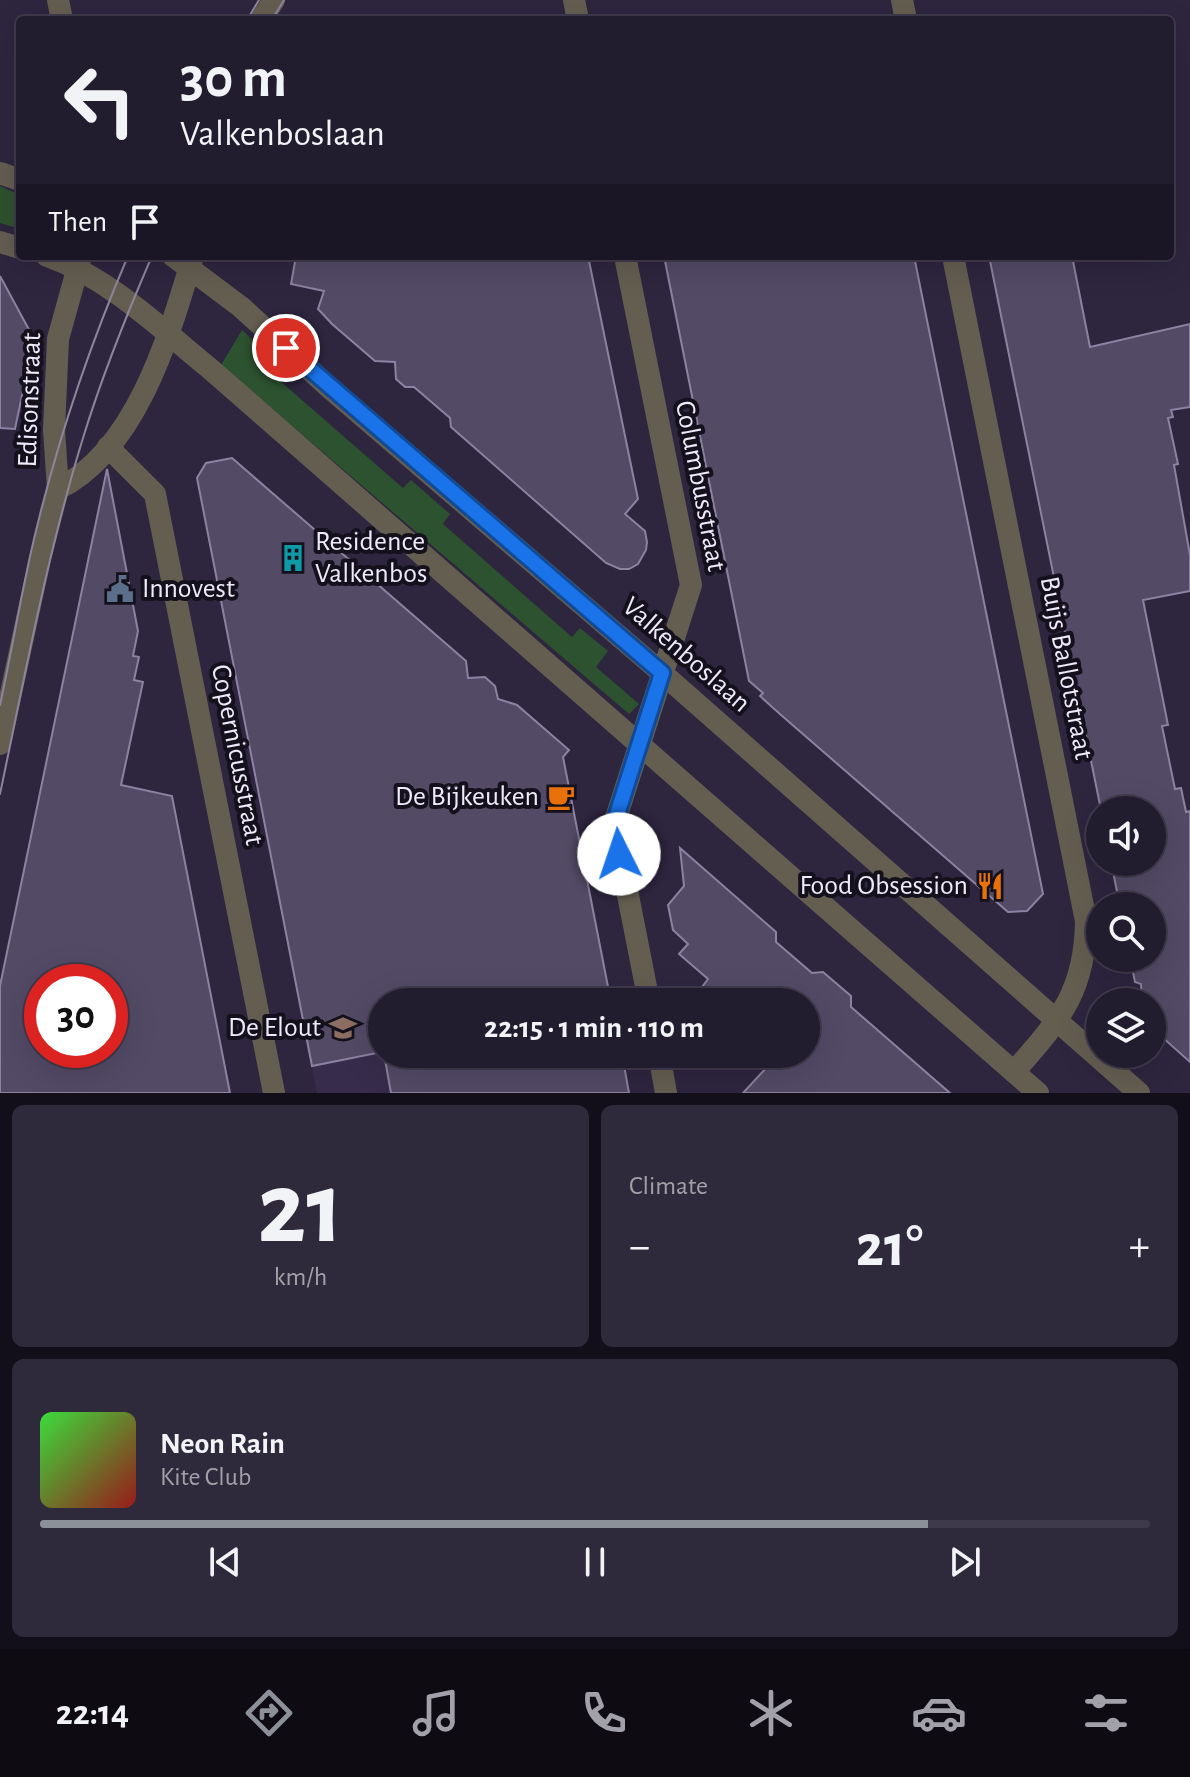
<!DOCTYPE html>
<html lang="en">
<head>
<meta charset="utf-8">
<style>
  :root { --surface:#221c2f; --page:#2e293b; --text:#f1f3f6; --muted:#a2a1aa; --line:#3f3a4b; --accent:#8c9099 }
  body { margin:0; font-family:"Alegreya Sans",sans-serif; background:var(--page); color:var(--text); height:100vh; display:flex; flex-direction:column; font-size:30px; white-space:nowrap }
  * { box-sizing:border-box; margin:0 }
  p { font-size:26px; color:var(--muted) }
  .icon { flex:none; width:44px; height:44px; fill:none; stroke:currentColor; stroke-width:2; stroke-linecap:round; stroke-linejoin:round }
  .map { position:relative; height:1093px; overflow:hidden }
  .panel { display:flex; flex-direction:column; gap:12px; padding:12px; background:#130f1a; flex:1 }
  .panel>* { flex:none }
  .top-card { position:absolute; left:16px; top:16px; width:1158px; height:244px; border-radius:8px; box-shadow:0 8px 32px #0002,0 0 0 2px var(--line); background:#221c2f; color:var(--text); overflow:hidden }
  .controls { position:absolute; left:1086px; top:796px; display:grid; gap:16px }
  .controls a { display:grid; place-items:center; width:80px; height:80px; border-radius:50%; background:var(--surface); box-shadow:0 8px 32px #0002,0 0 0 2px var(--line); font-size:40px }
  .speed { position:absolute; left:24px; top:964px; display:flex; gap:16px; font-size:40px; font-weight:700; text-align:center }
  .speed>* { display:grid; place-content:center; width:104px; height:104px; border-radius:50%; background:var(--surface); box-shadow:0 8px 32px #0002,0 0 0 2px var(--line); line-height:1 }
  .speed .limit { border:12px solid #d22; background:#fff; color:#111 }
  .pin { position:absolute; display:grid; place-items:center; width:68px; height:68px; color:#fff; margin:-34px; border:4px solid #fff; border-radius:50%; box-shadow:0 2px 8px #0007 }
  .me { position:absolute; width:88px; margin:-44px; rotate:356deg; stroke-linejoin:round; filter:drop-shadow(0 0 6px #0008) }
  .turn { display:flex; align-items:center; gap:28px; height:168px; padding:0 32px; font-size:36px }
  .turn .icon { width:104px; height:104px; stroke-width:2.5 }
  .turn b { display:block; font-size:56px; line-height:68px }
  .then { display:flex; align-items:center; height:76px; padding:0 32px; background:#0003; gap:16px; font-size:30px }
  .big { font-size:60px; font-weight:700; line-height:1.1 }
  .panel .widget { flex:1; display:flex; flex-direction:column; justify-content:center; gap:12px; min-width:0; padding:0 28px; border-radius:12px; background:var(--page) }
  .panel .dial { align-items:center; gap:0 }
  .dial b { font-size:104px; line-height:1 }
  .song { display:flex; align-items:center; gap:24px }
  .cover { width:96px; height:96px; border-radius:12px; background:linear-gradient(135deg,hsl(120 70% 55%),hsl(0 70% 35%)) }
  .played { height:8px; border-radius:4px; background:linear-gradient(90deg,var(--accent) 80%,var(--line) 80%) }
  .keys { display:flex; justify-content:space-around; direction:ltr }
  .heat { display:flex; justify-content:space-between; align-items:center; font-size:44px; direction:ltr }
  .panel .tiles { flex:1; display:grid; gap:12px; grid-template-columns:1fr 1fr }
  .widget:last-child { grid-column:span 2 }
  .trip { position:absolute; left:368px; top:988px; width:452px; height:80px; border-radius:40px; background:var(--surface); box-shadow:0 8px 32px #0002,0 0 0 2px var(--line); font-weight:700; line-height:80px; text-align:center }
  .menu { display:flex; height:128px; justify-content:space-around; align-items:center; background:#0e0b13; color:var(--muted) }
  .menu .icon { width:56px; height:56px }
  .menu .active { color:var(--accent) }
  .menu b { font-size:36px; color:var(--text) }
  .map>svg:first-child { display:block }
  .built { fill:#382c4c }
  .green { fill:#2d522f }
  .building { fill:#534a66; stroke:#8c82a1; stroke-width:2; fill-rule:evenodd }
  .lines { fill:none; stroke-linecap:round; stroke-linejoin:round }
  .minor { stroke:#645e51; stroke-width:22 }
  .tertiary { stroke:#645e51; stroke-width:22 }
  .tram { stroke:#8c859b; stroke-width:2 }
  .route-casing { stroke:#114b97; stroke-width:20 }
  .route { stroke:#1a73e8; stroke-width:14 }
  .labels { text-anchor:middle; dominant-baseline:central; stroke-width:8; stroke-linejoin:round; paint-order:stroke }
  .street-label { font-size:28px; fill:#efeafb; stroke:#14111c }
  .poi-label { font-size:28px; fill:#efeafb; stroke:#14111c; text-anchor:end }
</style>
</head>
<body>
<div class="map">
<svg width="1190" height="1093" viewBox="0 0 1190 1093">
  <rect width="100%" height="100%" fill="#2e253f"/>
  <!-- built -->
  <polygon class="built" points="445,947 382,1002 382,1054 465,1054 473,1093 317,1093 294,978"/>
  <!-- green -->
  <g class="green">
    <polygon points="0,186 20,195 20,229 0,223"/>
    <polygon points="242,330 287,372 280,381 403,488 411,480 450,514 443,524 572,637 580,628 608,651 596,667 639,704 629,714 221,365"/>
  </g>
  <!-- building -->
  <g class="building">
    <polygon points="296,256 588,256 638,499 625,514 645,531 647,542 646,550 638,564 629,569 620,569 606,563 451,427 450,418 414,387 405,387 396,379 395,362 375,361 332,324 318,309 324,291 291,284"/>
    <polygon points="664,256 914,256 1043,894 1027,911 1008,912 781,715 760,696 763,693 749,681"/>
    <polygon points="989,256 1072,256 1090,347 1190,324 1190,407 1171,410 1173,417 1168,418 1178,464 1174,465 1190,555 1190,591 1143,600 1168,725 1162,726 1175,789 1181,788 1186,812 1190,811 1190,1062 1152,1028 1152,1002 1142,1002 1141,984 1135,982 1130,958 1152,958 1152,906 1120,906 1111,862 1152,862 1152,810 1101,810"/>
    <polygon points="0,276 34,339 15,429 0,428"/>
    <polygon points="232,458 466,661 468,678 485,677 495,686 498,699 517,705 569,750 563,757 611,1002 382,1002 382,1052 312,1066 197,478 206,463"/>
    <path d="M107,469L138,631L133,656L139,657L134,680L143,682L121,785L172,796L230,1093H0V986ZM42,982H110V1050H42Z"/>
    <polygon points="680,848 776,932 776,942 812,973 823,972 851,996 851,1007 950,1093 743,1093 779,1054 806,1054 806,1002 720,1002 702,987 708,979 679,954 688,944 673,930 668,905 684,886"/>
    <polygon points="384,1054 622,1054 629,1093 391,1093"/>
  </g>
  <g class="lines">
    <!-- minor -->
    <g class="minor">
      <polyline points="58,0 62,20"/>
      <polyline points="574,0 578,20"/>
      <polyline points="902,0 906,20"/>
      <polyline points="261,20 274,0"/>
      <polyline points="625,256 691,585 614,824 649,1002"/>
      <path d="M953,256L1086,921C1085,993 1059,1020 1014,1072"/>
      <polyline points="108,447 155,494 274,1093"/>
      <path d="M58,489C137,450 170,333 193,256"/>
      <polyline points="0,744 40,559 58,489 54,430 58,339 81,256"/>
      <polyline points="659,1054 666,1093"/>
    </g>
    <!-- tertiary -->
    <g class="tertiary">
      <polyline points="0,173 20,180"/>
      <polyline points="0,242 20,248"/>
      <path d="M47,256C109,278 158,326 208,367L1038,1093"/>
      <polyline points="173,256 241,307 332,390 662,673 1139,1093"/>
    </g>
    <!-- tram -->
    <g class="tram">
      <polyline points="247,20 259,0"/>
      <polyline points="272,20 284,0"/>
      <path d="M0,705C12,650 21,594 34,539C57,442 89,347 128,256"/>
      <path d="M0,794C25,675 47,555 83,438C102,376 126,316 152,256"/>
    </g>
  </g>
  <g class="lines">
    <!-- route casing -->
    <g class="route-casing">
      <polyline id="route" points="286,348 662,673 614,824 619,854"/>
    </g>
    <!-- route -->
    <use href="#route" class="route"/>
  </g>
  <!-- icons -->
  <defs>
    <g id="building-bare" transform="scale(2.16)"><path d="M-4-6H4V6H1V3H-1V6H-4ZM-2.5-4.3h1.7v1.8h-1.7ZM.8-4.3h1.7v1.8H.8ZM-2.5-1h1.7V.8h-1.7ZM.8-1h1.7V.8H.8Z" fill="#0f9aa8" stroke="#14111c" stroke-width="2.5" paint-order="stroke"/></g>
    <g id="civic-bare" transform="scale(2.16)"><path d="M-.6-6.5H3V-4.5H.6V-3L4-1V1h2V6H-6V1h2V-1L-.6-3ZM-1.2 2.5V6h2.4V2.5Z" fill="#5c6f8a" stroke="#14111c" stroke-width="2.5" paint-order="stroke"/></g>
    <g id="cafe-bare" transform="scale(2.16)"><path d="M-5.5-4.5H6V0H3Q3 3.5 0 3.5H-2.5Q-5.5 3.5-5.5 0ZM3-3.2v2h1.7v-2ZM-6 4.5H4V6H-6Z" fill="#e8710a" stroke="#14111c" stroke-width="2.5" paint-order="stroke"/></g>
    <g id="restaurant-bare" transform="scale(2.16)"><path d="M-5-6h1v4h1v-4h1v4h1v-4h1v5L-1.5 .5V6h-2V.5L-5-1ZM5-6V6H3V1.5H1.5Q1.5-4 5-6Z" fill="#e8710a" stroke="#14111c" stroke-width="2.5" paint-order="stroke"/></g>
    <g id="school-bare" transform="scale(2.16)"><path d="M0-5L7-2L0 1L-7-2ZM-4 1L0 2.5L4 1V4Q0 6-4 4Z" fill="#8d6e63" stroke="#14111c" stroke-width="2.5" paint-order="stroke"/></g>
  </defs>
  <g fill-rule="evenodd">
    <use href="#building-bare" x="293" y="558"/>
    <use href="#civic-bare" x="120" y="589"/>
    <use href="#cafe-bare" x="561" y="797"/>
    <use href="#restaurant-bare" x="990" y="886"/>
    <use href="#school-bare" x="343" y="1028"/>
  </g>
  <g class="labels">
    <!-- street labels -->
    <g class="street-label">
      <text transform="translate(30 400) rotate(-88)">Edisonstraat</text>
      <text transform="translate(700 486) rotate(79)">Columbusstraat</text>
      <text transform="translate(686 655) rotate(41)">Valkenboslaan</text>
      <text transform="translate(1066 668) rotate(79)">Buijs Ballotstraat</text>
      <text transform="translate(237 755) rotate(79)">Copernicusstraat</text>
    </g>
    <!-- poi labels -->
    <g class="poi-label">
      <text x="315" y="542" text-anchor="start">Residence<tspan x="315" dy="32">Valkenbos</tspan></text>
      <text x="142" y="589" text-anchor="start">Innovest</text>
      <text x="539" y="797">De Bijkeuken</text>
      <text x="968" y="886">Food Obsession</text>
      <text x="321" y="1028">De Elout</text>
    </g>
  </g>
</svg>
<div class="controls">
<a><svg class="icon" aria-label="sound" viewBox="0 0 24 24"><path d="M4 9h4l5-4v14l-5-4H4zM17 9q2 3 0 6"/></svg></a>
<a><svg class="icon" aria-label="search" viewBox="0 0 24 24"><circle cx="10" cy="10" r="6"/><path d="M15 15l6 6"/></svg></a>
<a><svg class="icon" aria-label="layers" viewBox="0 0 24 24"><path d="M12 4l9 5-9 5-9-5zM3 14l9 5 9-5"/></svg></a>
</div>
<div class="speed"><div class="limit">30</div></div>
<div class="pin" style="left:286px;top:348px;background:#d93025"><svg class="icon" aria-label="arrive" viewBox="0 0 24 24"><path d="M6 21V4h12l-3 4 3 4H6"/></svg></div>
<svg class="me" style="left:619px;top:854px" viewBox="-20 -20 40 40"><circle r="19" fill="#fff"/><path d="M0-13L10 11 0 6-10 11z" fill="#1a73e8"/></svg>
<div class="trip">22:15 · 1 min · 110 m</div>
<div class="top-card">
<div class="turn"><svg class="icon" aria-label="left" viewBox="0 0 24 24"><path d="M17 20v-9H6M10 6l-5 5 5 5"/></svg><div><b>30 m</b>Valkenboslaan</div></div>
<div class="then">Then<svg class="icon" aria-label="arrive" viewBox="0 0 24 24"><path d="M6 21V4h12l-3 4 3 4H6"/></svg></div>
</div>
</div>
<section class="panel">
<div class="tiles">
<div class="widget dial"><b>21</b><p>km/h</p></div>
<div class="widget"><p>Climate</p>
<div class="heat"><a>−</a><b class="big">21°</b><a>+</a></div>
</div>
<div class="widget">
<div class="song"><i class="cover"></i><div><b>Neon Rain</b><p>Kite Club</p></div></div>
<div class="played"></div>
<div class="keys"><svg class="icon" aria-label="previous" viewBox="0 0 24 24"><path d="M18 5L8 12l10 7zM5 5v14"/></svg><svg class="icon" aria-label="pause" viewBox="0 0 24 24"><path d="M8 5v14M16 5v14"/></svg><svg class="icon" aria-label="next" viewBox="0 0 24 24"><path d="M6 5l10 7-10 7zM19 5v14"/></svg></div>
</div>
</div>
</section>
<nav class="menu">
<b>22:14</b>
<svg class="icon active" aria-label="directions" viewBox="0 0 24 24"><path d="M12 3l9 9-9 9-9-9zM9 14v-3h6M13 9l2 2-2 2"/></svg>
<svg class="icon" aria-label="music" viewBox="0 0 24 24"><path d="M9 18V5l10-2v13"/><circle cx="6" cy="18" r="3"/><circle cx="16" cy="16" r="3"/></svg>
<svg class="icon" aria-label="phone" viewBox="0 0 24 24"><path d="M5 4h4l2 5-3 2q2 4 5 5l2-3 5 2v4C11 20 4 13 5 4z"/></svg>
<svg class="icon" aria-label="climate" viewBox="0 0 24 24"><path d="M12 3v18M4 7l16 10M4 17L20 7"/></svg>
<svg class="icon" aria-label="car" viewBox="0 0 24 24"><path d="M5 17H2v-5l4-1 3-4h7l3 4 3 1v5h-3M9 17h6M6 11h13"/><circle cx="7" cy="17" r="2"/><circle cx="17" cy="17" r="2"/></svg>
<svg class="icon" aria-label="filters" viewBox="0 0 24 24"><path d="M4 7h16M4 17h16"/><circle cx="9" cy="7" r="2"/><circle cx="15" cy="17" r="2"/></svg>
</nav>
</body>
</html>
